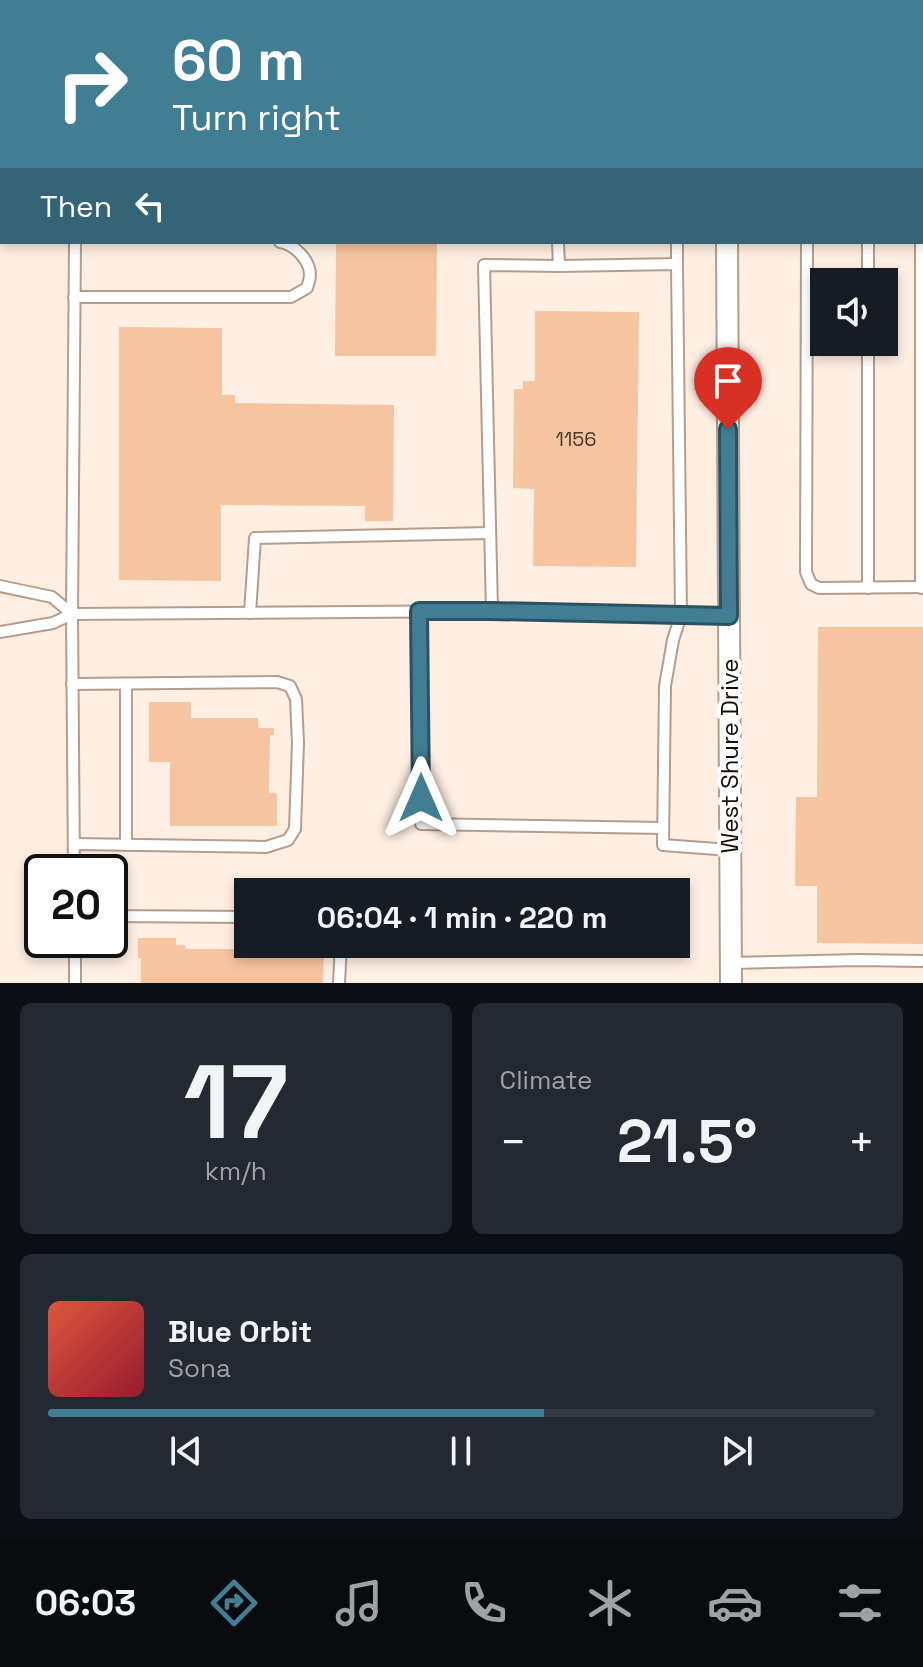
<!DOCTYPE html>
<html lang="en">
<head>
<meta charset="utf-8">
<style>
  :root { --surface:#171b24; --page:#242831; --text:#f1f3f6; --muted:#9ea1a6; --line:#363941; --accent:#417e94 }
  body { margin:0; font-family:"Space Grotesk",sans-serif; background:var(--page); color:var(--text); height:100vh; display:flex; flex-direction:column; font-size:30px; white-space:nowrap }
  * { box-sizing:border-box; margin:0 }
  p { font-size:26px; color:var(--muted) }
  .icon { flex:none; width:44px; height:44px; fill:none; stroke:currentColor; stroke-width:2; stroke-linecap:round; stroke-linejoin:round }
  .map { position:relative; height:983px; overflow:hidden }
  .side { display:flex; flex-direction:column; gap:20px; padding:20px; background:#0d0f14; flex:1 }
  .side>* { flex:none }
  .hud { position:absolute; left:0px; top:0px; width:924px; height:244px; box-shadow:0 4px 12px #0003; background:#417e94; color:#fff; overflow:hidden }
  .tools { position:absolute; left:810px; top:268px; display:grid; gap:16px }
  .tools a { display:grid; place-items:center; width:88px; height:88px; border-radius:0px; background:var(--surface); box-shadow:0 4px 12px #0003; font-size:40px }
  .speed { position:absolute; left:24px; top:854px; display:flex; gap:16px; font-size:40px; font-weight:700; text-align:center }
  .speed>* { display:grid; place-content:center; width:104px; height:104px; border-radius:50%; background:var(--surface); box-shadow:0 4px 12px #0003; line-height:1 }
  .speed .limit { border:4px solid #111; border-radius:12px; background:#fff; color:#111 }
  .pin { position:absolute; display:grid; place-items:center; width:68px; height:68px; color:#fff; margin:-82px -34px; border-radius:50% 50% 50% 0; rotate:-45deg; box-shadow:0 0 8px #0007 }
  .pin .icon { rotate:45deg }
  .me { position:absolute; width:88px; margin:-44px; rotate:0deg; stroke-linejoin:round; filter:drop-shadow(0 0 6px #0008) }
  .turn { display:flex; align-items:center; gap:28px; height:168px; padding:0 40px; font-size:36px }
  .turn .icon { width:104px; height:104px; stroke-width:2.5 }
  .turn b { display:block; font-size:56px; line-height:68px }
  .then { display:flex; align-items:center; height:76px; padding:0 40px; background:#0003; gap:16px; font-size:30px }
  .big { font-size:60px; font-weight:800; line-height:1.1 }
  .side .tile { flex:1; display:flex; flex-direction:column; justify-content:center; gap:12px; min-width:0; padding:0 28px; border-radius:12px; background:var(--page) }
  .side .dial { align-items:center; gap:0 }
  .dial b { font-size:104px; line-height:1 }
  .song { display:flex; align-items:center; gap:24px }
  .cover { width:96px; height:96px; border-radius:12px; background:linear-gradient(135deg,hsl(10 70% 55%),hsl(350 70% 35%)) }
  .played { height:8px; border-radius:4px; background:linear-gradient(90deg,var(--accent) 60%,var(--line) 60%) }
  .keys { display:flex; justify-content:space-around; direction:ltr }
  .heat { display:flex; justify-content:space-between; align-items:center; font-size:44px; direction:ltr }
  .side .tiles { flex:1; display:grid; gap:20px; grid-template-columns:1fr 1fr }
  .tile:last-child { grid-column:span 2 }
  .trip { position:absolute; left:234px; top:878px; width:456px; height:80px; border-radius:0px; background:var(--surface); box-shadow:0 4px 12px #0003; font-weight:800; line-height:80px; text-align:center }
  .tabs { display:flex; height:128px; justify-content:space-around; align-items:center; background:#090b0e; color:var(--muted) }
  .tabs .icon { width:56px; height:56px }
  .tabs .selected { color:var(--accent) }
  .tabs b { font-size:36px; color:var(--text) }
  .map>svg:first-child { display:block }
  .building { fill:#f6c59f }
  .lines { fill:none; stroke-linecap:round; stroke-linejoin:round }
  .lane-casing { stroke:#b59d8a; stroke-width:14 }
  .street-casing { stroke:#b59d8a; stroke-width:24 }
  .lane { stroke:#fff; stroke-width:10 }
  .street { stroke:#fff; stroke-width:20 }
  .route-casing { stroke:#2a5260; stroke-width:20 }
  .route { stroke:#417e94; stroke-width:14 }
  .labels { text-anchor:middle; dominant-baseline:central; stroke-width:8; stroke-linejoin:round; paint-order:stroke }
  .number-label { font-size:20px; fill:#4d3a2c }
  .street-label { font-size:24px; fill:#150c06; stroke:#fff }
</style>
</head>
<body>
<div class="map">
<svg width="923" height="983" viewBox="0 0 923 983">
  <rect width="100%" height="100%" fill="#ffefe3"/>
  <!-- building -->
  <g class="building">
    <polygon points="336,242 437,242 436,356 335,356"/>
    <polygon points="535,311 639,312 636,567 533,566 534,489 513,488 514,389 523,389 523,381 535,381"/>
    <polygon points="119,327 222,328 222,395 235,395 235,403 394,405 393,521 365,521 365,506 221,505 221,581 119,580"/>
    <polygon points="818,627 923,627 923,944 817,943 817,886 795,886 796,797 817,797"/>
    <polygon points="149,702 191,702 191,718 258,718 258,728 274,728 274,735 270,735 269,793 277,793 277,826 170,826 170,762 149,762"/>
    <polygon points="138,938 176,938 176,945 185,945 186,949 324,949 323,983 141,983 141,958 138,958"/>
  </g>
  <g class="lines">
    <!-- lane casing -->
    <g class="lane-casing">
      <g id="lane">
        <polyline points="331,0 331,2"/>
        <polyline points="554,0 554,2"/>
        <polyline points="286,2 286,0"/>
        <polyline points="618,2 618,0"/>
        <polyline points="777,2 777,0"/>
        <polyline points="922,119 923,119"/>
        <polyline points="558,242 559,266 484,265 492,611 729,616"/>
        <polyline points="677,242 677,264"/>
        <polyline points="807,242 806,572 811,584 819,588 923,587"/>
        <polyline points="868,242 868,282"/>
        <polyline points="921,242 921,588"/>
        <polyline points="559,266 677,264 681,615 673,640 665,686 663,845 730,850"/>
        <path d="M74,297H291L307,288C308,284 310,280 310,275C310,260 294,244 280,242"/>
        <polyline points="868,342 868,588"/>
        <polyline points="0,586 52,597 72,614"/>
        <polyline points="419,611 421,824 663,828"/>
        <polyline points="250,613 255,538 490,533"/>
        <polyline points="0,632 53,623 72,614 492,611"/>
        <polyline points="72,684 277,682 290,686 296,699 298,743 295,829 288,840 266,847 74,844"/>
        <polyline points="126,845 126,684"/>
        <polyline points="74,872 72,614 75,242"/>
        <polyline points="110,916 248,917"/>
        <polyline points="75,940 75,983"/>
        <polyline points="731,963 858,960 923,961"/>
        <polyline points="339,983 341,944"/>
      </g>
    </g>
    <!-- street casing -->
    <g class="street-casing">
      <g id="street">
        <polyline points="161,0 254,2"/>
        <polyline points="5,2 9,0"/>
        <polyline points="0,22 2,23"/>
        <polyline points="922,22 923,22"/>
        <polyline points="727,242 731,983"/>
      </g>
    </g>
    <!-- lane -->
    <use href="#lane" class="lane"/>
    <!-- street -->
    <use href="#street" class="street"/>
  </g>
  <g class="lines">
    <!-- route casing -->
    <g class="route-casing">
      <polyline id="route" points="421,798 419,611 492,611 729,616 728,429"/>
    </g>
    <!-- route -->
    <use href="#route" class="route"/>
  </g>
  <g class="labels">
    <!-- number labels -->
    <g class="number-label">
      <text x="576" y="439">1156</text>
    </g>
    <!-- street labels -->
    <g class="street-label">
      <text transform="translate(729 756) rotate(-90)">West Shure Drive</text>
    </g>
  </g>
</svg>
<div class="tools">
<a><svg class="icon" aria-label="sound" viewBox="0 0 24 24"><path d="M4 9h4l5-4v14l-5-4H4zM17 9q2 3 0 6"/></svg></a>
</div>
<div class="speed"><div class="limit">20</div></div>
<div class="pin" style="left:728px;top:429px;background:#d93025"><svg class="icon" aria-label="arrive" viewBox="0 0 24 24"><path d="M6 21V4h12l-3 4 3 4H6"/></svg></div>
<svg class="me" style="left:421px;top:798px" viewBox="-20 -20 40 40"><path d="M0-17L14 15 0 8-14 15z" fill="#417e94" stroke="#fff" stroke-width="4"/></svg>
<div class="trip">06:04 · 1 min · 220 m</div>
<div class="hud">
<div class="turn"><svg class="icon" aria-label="right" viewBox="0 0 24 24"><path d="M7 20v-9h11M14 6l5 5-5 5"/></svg><div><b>60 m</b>Turn right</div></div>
<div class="then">Then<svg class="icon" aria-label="left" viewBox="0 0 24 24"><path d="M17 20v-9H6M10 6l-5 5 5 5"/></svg></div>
</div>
</div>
<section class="side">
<div class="tiles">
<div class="tile dial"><b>17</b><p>km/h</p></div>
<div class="tile"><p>Climate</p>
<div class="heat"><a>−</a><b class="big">21.5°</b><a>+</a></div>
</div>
<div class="tile">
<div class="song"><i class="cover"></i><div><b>Blue Orbit</b><p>Sona</p></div></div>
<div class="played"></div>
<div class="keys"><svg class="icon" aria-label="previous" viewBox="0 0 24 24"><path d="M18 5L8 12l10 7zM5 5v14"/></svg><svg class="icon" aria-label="pause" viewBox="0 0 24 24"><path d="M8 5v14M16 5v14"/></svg><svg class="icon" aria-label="next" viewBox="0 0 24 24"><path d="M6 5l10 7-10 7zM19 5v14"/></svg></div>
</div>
</div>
</section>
<nav class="tabs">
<b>06:03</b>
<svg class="icon selected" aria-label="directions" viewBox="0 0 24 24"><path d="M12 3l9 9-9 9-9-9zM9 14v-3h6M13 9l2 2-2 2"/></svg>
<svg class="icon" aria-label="music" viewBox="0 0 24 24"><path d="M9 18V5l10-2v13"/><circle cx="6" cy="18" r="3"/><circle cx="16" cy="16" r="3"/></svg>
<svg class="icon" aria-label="phone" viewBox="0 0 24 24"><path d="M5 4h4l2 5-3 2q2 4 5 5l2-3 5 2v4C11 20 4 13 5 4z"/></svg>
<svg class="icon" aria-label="climate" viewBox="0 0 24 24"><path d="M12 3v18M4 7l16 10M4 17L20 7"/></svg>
<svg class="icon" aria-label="car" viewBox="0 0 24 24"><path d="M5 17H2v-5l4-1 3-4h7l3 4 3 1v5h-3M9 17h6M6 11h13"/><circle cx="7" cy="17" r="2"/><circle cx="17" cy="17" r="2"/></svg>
<svg class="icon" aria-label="filters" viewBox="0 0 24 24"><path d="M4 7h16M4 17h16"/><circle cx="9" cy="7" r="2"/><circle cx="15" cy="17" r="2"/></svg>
</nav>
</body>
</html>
